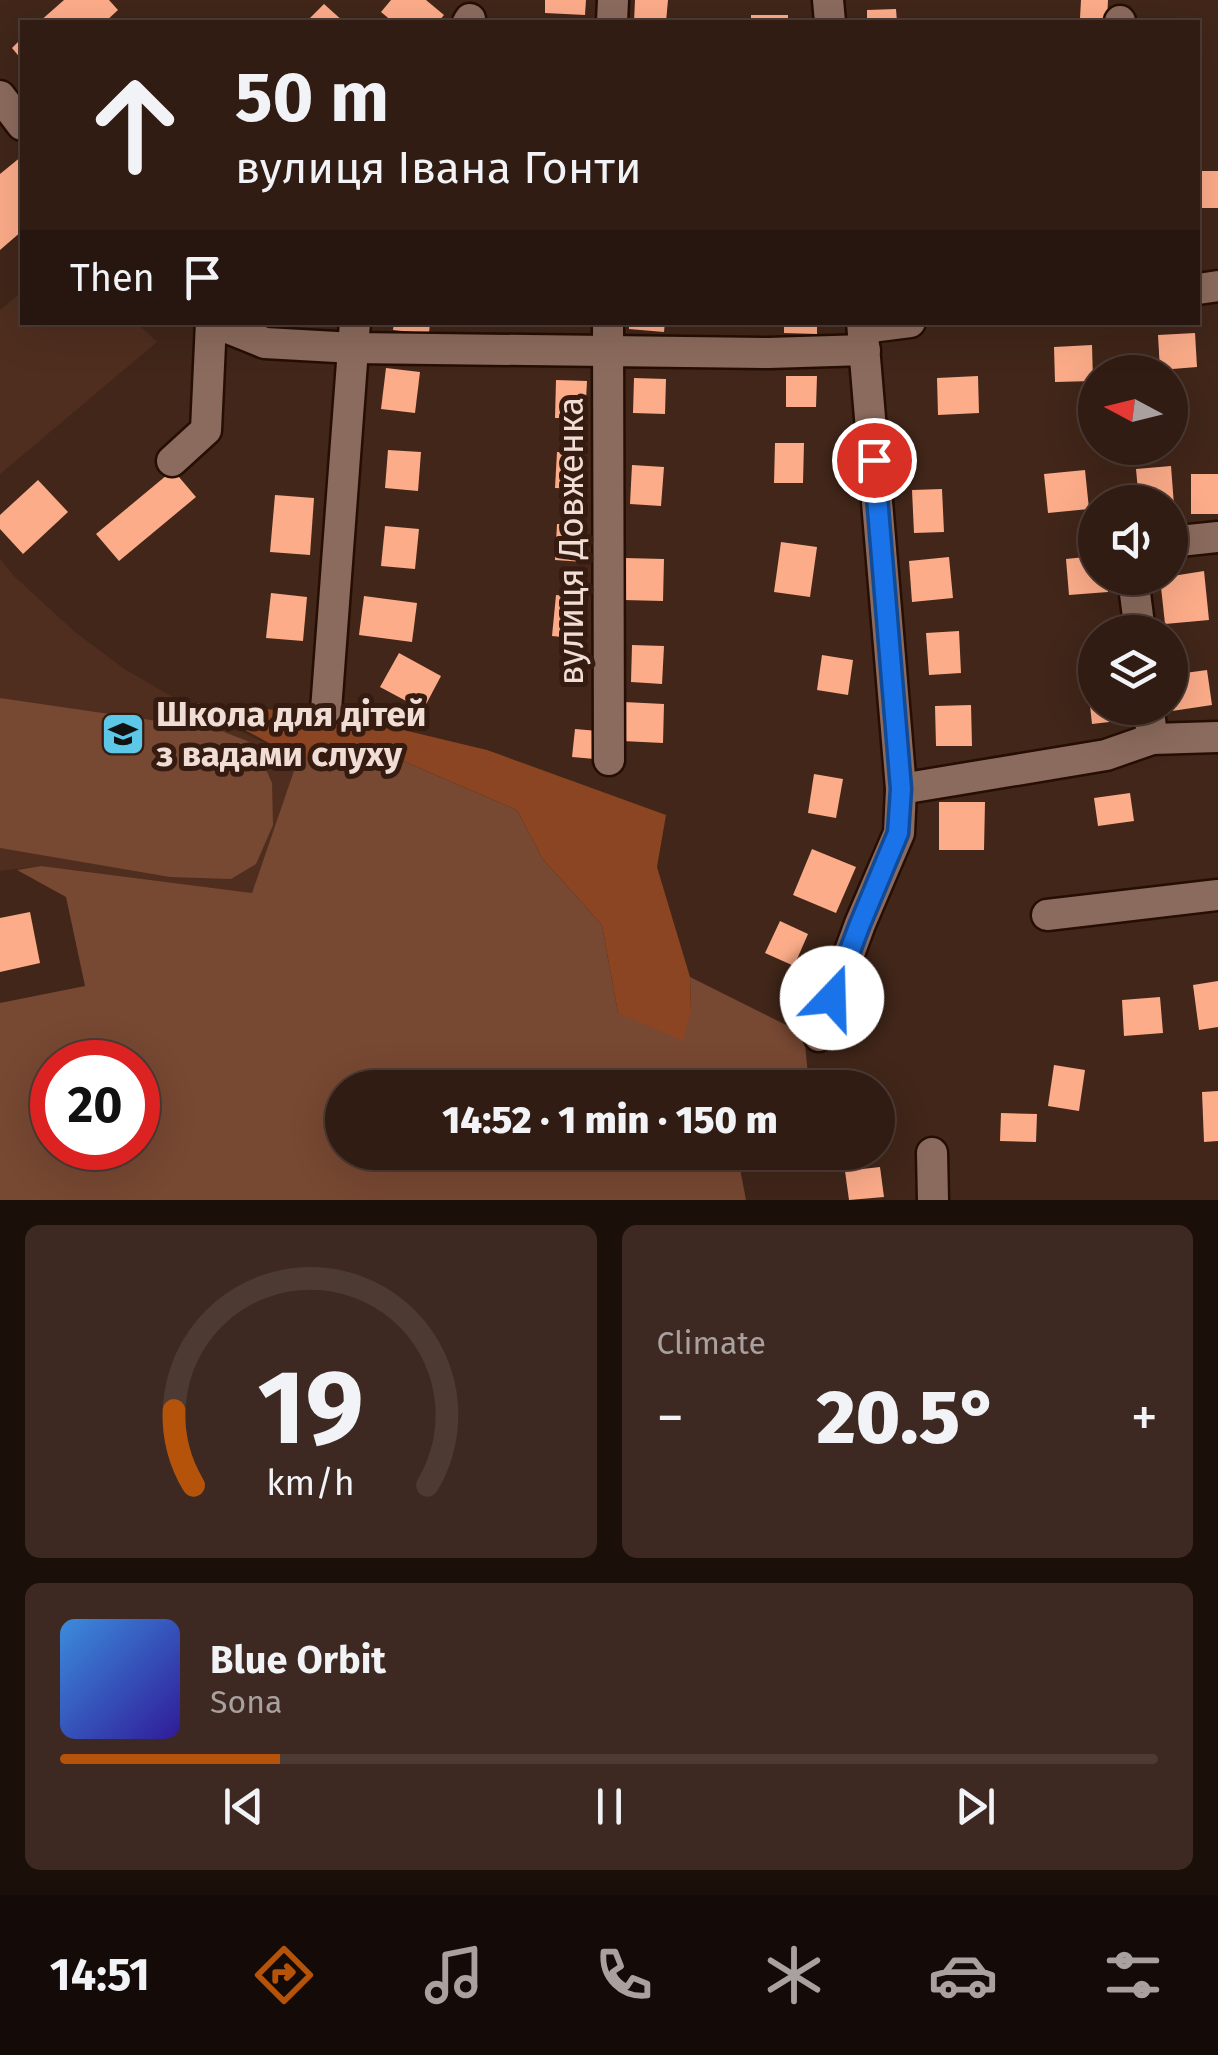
<!DOCTYPE html>
<html lang="en">
<head>
<meta charset="utf-8">
<style>
  :root { --surface:#311c13; --page:#3d2921; --text:#f1f3f6; --muted:#a8a1a0; --line:#4c3a33; --accent:#b45309 }
  body { margin:0; font-family:"Fira Sans",sans-serif; background:var(--page); color:var(--text); height:100vh; display:flex; flex-direction:column; font-size:38px; white-space:nowrap }
  * { box-sizing:border-box; margin:0 }
  p { font-size:32px; color:var(--muted) }
  .icon { flex:none; width:55px; height:55px; fill:none; stroke:currentColor; stroke-width:2; stroke-linecap:round; stroke-linejoin:round }
  .map { position:relative; height:1200px; overflow:hidden }
  .side { display:flex; flex-direction:column; gap:25px; padding:25px; background:#1b0f0a; flex:1 }
  .side>* { flex:none }
  .guide { position:absolute; left:20px; top:20px; width:1180px; height:305px; border-radius:0px; box-shadow:0 10px 40px #0002,0 0 0 2px var(--line); background:#311c13; color:var(--text); overflow:hidden }
  .needle { width:65px; rotate:277deg }
  .controls { position:absolute; left:1078px; top:355px; display:grid; gap:20px }
  .controls a { display:grid; place-items:center; width:110px; height:110px; border-radius:50%; background:var(--surface); box-shadow:0 10px 40px #0002,0 0 0 2px var(--line); font-size:50px }
  .speed { position:absolute; left:30px; top:1040px; display:flex; gap:20px; font-size:50px; font-weight:700; text-align:center }
  .speed>* { display:grid; place-content:center; width:130px; height:130px; border-radius:50%; background:var(--surface); box-shadow:0 10px 40px #0002,0 0 0 2px var(--line); line-height:1 }
  .speed .limit { border:15px solid #d22; background:#fff; color:#111 }
  .pin { position:absolute; display:grid; place-items:center; width:85px; height:85px; color:#fff; margin:-42px; border:5px solid #fff; border-radius:50%; box-shadow:0 2px 10px #0007 }
  .me { position:absolute; width:110px; margin:-55px; rotate:21deg; stroke-linejoin:round; filter:drop-shadow(0 0 8px #0008) }
  .turn { display:flex; align-items:center; gap:35px; height:210px; padding:0 50px; font-size:45px }
  .turn .icon { width:130px; height:130px; stroke-width:2.5 }
  .turn b { display:block; font-size:70px; line-height:85px }
  .then { display:flex; align-items:center; height:95px; padding:0 50px; background:#0003; gap:20px; font-size:38px }
  .big { font-size:75px; font-weight:800; line-height:1.1 }
  .side .tile { flex:1; display:flex; flex-direction:column; justify-content:center; gap:15px; min-width:0; padding:0 35px; border-radius:15px; background:var(--page) }
  .side .dial { align-items:center; gap:0 }
  .dial svg { height:260px; overflow:visible; fill:none; stroke:var(--line); stroke-width:7; stroke-linecap:round; text-anchor:middle }
  .dial text { fill:var(--text); stroke:none }
  .song { display:flex; align-items:center; gap:30px }
  .cover { width:120px; height:120px; border-radius:15px; background:linear-gradient(135deg,hsl(210 70% 55%),hsl(250 70% 35%)) }
  .played { height:10px; border-radius:5px; background:linear-gradient(90deg,var(--accent) 20%,var(--line) 20%) }
  .keys { display:flex; justify-content:space-around; direction:ltr }
  .heat { display:flex; justify-content:space-between; align-items:center; font-size:55px; direction:ltr }
  .side .tiles { flex:1; display:grid; gap:25px; grid-template-columns:1fr 1fr }
  .tile:last-child { grid-column:span 2 }
  .trip { position:absolute; left:325px; top:1070px; width:570px; height:100px; border-radius:50px; background:var(--surface); box-shadow:0 10px 40px #0002,0 0 0 2px var(--line); font-weight:800; line-height:100px; text-align:center }
  .menu { display:flex; height:160px; justify-content:space-around; align-items:center; background:#140b08; color:var(--muted) }
  .menu .icon { width:70px; height:70px }
  .menu .current { color:var(--accent) }
  .menu b { font-size:45px; color:var(--text) }
  .map>svg:first-child { display:block }
  .built { fill:#4f2e1f }
  .green { fill:#774832; fill-rule:evenodd }
  .forest { fill:#8b4523 }
  .building { fill:#fcac89 }
  .lines { fill:none; stroke-linecap:round; stroke-linejoin:round }
  .minor-casing { stroke:#260e04; stroke-width:35 }
  .minor { stroke:#8b6b5d; stroke-width:30 }
  .route-casing { stroke:#114b97; stroke-width:25 }
  .route { stroke:#1a73e8; stroke-width:18 }
  .labels { text-anchor:middle; dominant-baseline:central; stroke-width:10; stroke-linejoin:round; paint-order:stroke }
  .street-label { font-size:35px; fill:#f0ddd5; stroke:#361c10 }
  .poi-label { font-size:35px; font-weight:bold; fill:#f0ddd5; stroke:#361c10; text-anchor:start }
</style>
</head>
<body>
<div class="map">
<svg width="1218" height="1200" viewBox="0 0 1218 1200">
  <rect width="100%" height="100%" fill="#412619"/>
  <!-- built -->
  <g class="built">
    <polygon points="22,292 22,322 137,323 157,342 0,474 0,310"/>
    <polygon points="0,559 16,578 75,632 126,670 192,708 298,759 252,893 41,866 0,871"/>
  </g>
  <!-- green -->
  <g class="green">
    <polygon points="0,698 219,730 255,744 272,783 273,825 256,864 231,879 170,877 0,848"/>
    <path d="M341,757L403,761L517,810L542,858L602,925L618,1013L691,1011L690,977L804,1034L809,1085L805,1087L342,1088V1152L737,1153L746,1200H0V1003L85,986L66,897L17,870L41,866L252,893L298,759ZM52,1062H138V1148H52Z"/>
  </g>
  <!-- forest -->
  <polygon class="forest" points="196,703 345,716 487,750 666,815 657,867 690,977 691,1011 683,1041 618,1013 602,925 542,858 517,810 403,761 341,757 298,759"/>
  <!-- building -->
  <g class="building">
    <polygon points="64,0 109,0 118,10 105,22 39,22"/>
    <polygon points="391,0 426,0 444,15 438,22 393,22 381,12"/>
    <polygon points="545,0 586,0 585,15 545,13"/>
    <polygon points="635,0 668,0 666,22 634,22"/>
    <polygon points="1081,0 1108,0 1107,20 1080,18"/>
    <polygon points="324,4 344,22 306,22"/>
    <polygon points="896,9 897,22 867,22 867,10"/>
    <rect x="751" y="15" width="37" height="7"/>
    <polygon points="22,38 22,60 12,48"/>
    <polygon points="22,156 22,231 0,250 0,174"/>
    <rect x="1202" y="171" width="16" height="37"/>
    <polygon points="394,322 430,322 429,334 393,330"/>
    <polygon points="629,322 665,322 664,332 629,329"/>
    <polygon points="784,322 817,322 817,334 784,333"/>
    <polygon points="1195,333 1197,367 1160,370 1158,335"/>
    <polygon points="1092,345 1093,381 1055,382 1054,347"/>
    <polygon points="386,368 420,372 415,413 381,409"/>
    <polygon points="786,376 817,376 816,407 786,407"/>
    <polygon points="978,376 979,413 938,415 937,378"/>
    <polygon points="634,378 666,379 665,414 633,413"/>
    <polygon points="556,380 587,381 585,418 555,418"/>
    <polygon points="775,443 804,443 803,483 774,483"/>
    <polygon points="388,450 421,452 418,491 385,488"/>
    <polygon points="557,452 586,453 585,489 555,488"/>
    <polygon points="632,465 664,467 661,506 630,504"/>
    <polygon points="1171,466 1174,505 1170,505 1170,502 1139,502 1136,469"/>
    <polygon points="173,470 196,497 119,561 96,534"/>
    <polygon points="1085,470 1089,509 1048,513 1044,474"/>
    <rect x="1191" y="474" width="27" height="40"/>
    <polygon points="38,480 68,512 23,554 0,529 0,515"/>
    <polygon points="942,489 944,532 914,533 912,490"/>
    <polygon points="275,495 314,498 310,555 270,552"/>
    <polygon points="557,524 585,525 584,562 555,560"/>
    <polygon points="385,526 419,529 415,569 381,566"/>
    <polygon points="781,542 817,547 810,597 774,592"/>
    <polygon points="1095,556 1095,578 1107,578 1108,592 1069,595 1066,559"/>
    <polygon points="949,557 953,598 912,602 909,561"/>
    <polygon points="625,558 664,559 663,601 623,600"/>
    <polygon points="1204,571 1209,620 1165,624 1160,578"/>
    <polygon points="271,593 307,597 303,641 266,638"/>
    <polygon points="556,595 586,598 582,639 552,636"/>
    <polygon points="364,596 417,603 412,642 359,635"/>
    <polygon points="959,631 961,673 929,675 926,633"/>
    <polygon points="632,645 664,646 662,684 631,682"/>
    <polygon points="399,653 441,676 423,710 380,687"/>
    <polygon points="822,655 853,660 848,695 817,690"/>
    <polygon points="1207,670 1212,705 1172,711 1170,675"/>
    <polygon points="1095,685 1095,708 1126,708 1127,720 1092,724 1088,686"/>
    <polygon points="624,702 664,704 663,743 622,741"/>
    <polygon points="971,705 972,746 936,746 935,706"/>
    <polygon points="575,729 598,731 595,759 572,757"/>
    <polygon points="814,774 843,779 836,818 808,813"/>
    <polygon points="1130,793 1134,821 1098,826 1094,798"/>
    <polygon points="939,802 985,802 984,850 939,850"/>
    <polygon points="812,849 856,867 836,913 793,895"/>
    <polygon points="30,912 40,963 0,972 0,918"/>
    <polygon points="780,921 808,934 794,966 765,953"/>
    <polygon points="1218,981 1218,1027 1199,1030 1193,985"/>
    <polygon points="1160,997 1163,1033 1124,1036 1122,1000"/>
    <polygon points="1054,1065 1085,1070 1079,1111 1048,1106"/>
    <polygon points="1218,1091 1218,1141 1204,1142 1202,1092"/>
    <polygon points="1001,1113 1037,1114 1036,1142 1000,1141"/>
    <polygon points="880,1167 884,1197 849,1200 845,1171"/>
  </g>
  <g class="lines">
    <!-- minor casing -->
    <g class="minor-casing">
      <g id="minor">
        <polyline points="828,0 830,22"/>
        <polyline points="1120,21 1120,22"/>
        <polyline points="468,22 470,19"/>
        <polyline points="612,22 613,0"/>
        <polyline points="0,96 22,125"/>
        <polyline points="1198,289 1218,286"/>
        <polyline points="213,322 265,343 354,348 769,353 865,350"/>
        <polyline points="608,322 609,760"/>
        <polyline points="863,328 910,322"/>
        <polyline points="172,461 206,430 211,322"/>
        <polyline points="1170,542 1218,537"/>
        <polyline points="1133,578 1140,632"/>
        <polyline points="1149,708 1152,739"/>
        <polyline points="326,710 355,322"/>
        <polyline points="901,789 1106,755 1152,739 1218,737"/>
        <polyline points="1047,915 1218,895"/>
        <polyline points="819,1036 860,924 899,833 901,789 862,322"/>
        <polyline points="932,1153 933,1200"/>
      </g>
    </g>
    <!-- minor -->
    <use href="#minor" class="minor"/>
  </g>
  <g class="lines">
    <!-- route casing -->
    <g class="route-casing">
      <polyline id="route" points="832,998 860,924 898,833 901,789 874,460"/>
    </g>
    <!-- route -->
    <use href="#route" class="route"/>
  </g>
  <!-- icons -->
  <defs>
    <g id="school-square" transform="scale(2.25)"><rect x="-9" y="-9" width="18" height="18" rx="4" fill="#5dc7e8" stroke="#361c10"/><path d="M0-5L7-2L0 1L-7-2ZM-4 1L0 2.5L4 1V4Q0 6-4 4Z" fill="#111"/></g>
  </defs>
  <g fill-rule="evenodd">
    <use href="#school-square" x="123" y="734"/>
  </g>
  <g class="labels">
    <!-- street labels -->
    <g class="street-label">
      <text transform="translate(571 541) rotate(-90)">вулиця Довженка</text>
    </g>
    <!-- poi labels -->
    <g class="poi-label">
      <text x="156" y="714">Школа для дітей<tspan x="156" dy="40">з вадами слуху</tspan></text>
    </g>
  </g>
</svg>
<div class="controls">
<a><svg class="needle" viewBox="-14 -14 28 28"><path d="M0-13l5 13h-10z" fill="#e53935"/><path d="M0 13l5-13h-10z" fill="#a8a1a0"/></svg></a>
<a><svg class="icon" aria-label="sound" viewBox="0 0 24 24"><path d="M4 9h4l5-4v14l-5-4H4zM17 9q2 3 0 6"/></svg></a>
<a><svg class="icon" aria-label="layers" viewBox="0 0 24 24"><path d="M12 4l9 5-9 5-9-5zM3 14l9 5 9-5"/></svg></a>
</div>
<div class="speed"><div class="limit">20</div></div>
<div class="pin" style="left:874px;top:460px;background:#d93025"><svg class="icon" aria-label="arrive" viewBox="0 0 24 24"><path d="M6 21V4h12l-3 4 3 4H6"/></svg></div>
<svg class="me" style="left:832px;top:998px" viewBox="-20 -20 40 40"><circle r="19" fill="#fff"/><path d="M0-13L10 11 0 6-10 11z" fill="#1a73e8"/></svg>
<div class="trip">14:52 · 1 min · 150 m</div>
<div class="guide">
<div class="turn"><svg class="icon" aria-label="ahead" viewBox="0 0 24 24"><path d="M12 20V5M6 11l6-6 6 6"/></svg><div><b>50 m</b>вулиця Івана Гонти</div></div>
<div class="then">Then<svg class="icon" aria-label="arrive" viewBox="0 0 24 24"><path d="M6 21V4h12l-3 4 3 4H6"/></svg></div>
</div>
</div>
<section class="side">
<div class="tiles">
<div class="tile dial"><svg viewBox="0 0 100 80">
<path d="M14 69A42 42 0 1 1 86 69"/>
<path d="M14 69A42 42 0 0 1 8 46" stroke="#b45309"/>
<text x="50" y="56" font-size="32" font-weight="700">19</text>
<text x="50" y="72" font-size="11">km/h</text>
</svg></div>
<div class="tile"><p>Climate</p>
<div class="heat"><a>−</a><b class="big">20.5°</b><a>+</a></div>
</div>
<div class="tile">
<div class="song"><i class="cover"></i><div><b>Blue Orbit</b><p>Sona</p></div></div>
<div class="played"></div>
<div class="keys"><svg class="icon" aria-label="previous" viewBox="0 0 24 24"><path d="M18 5L8 12l10 7zM5 5v14"/></svg><svg class="icon" aria-label="pause" viewBox="0 0 24 24"><path d="M8 5v14M16 5v14"/></svg><svg class="icon" aria-label="next" viewBox="0 0 24 24"><path d="M6 5l10 7-10 7zM19 5v14"/></svg></div>
</div>
</div>
</section>
<nav class="menu">
<b>14:51</b>
<svg class="icon current" aria-label="directions" viewBox="0 0 24 24"><path d="M12 3l9 9-9 9-9-9zM9 14v-3h6M13 9l2 2-2 2"/></svg>
<svg class="icon" aria-label="music" viewBox="0 0 24 24"><path d="M9 18V5l10-2v13"/><circle cx="6" cy="18" r="3"/><circle cx="16" cy="16" r="3"/></svg>
<svg class="icon" aria-label="phone" viewBox="0 0 24 24"><path d="M5 4h4l2 5-3 2q2 4 5 5l2-3 5 2v4C11 20 4 13 5 4z"/></svg>
<svg class="icon" aria-label="climate" viewBox="0 0 24 24"><path d="M12 3v18M4 7l16 10M4 17L20 7"/></svg>
<svg class="icon" aria-label="car" viewBox="0 0 24 24"><path d="M5 17H2v-5l4-1 3-4h7l3 4 3 1v5h-3M9 17h6M6 11h13"/><circle cx="7" cy="17" r="2"/><circle cx="17" cy="17" r="2"/></svg>
<svg class="icon" aria-label="filters" viewBox="0 0 24 24"><path d="M4 7h16M4 17h16"/><circle cx="9" cy="7" r="2"/><circle cx="15" cy="17" r="2"/></svg>
</nav>
</body>
</html>
